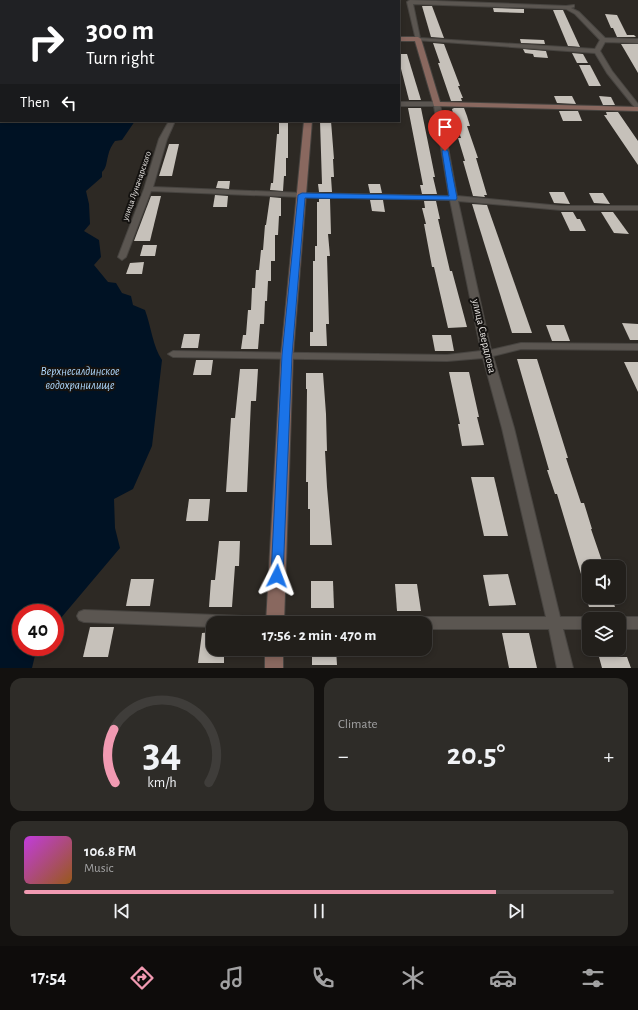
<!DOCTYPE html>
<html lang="en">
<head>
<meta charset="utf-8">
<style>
  :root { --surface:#221f1b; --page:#2e2c28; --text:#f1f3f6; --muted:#a2a2a3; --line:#3f3d3a; --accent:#f19ab2 }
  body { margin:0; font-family:"Alegreya Sans",sans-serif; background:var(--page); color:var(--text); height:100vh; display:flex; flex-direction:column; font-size:15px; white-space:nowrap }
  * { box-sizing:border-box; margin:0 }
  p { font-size:13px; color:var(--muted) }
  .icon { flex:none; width:22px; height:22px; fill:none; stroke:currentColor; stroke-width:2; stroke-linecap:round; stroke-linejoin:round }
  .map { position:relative; height:668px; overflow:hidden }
  .side { display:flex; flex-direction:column; gap:10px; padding:10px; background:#13110f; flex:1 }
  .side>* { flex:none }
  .guide { position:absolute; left:0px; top:0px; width:400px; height:122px; box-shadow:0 2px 6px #0003,0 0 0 1px var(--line); background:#202124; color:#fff; overflow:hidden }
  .controls { position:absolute; left:582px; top:560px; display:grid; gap:8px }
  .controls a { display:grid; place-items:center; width:44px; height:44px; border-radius:8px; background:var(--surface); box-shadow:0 2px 6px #0003,0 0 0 1px var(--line); font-size:20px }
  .speed { position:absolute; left:12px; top:604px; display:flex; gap:8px; font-size:20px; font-weight:700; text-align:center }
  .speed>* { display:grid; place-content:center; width:52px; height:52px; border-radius:50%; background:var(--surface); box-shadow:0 2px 6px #0003,0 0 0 1px var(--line); line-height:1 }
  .speed .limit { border:6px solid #d22; background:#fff; color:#111 }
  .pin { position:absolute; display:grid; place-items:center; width:34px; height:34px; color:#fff; margin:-41px -17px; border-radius:50% 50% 50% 0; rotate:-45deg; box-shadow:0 0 4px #0007 }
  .pin .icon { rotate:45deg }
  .me { position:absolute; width:44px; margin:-22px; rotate:3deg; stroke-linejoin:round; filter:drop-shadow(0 0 3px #0008) }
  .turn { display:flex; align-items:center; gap:14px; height:84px; padding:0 20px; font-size:18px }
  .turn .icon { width:52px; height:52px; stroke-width:2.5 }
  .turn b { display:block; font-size:28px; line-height:34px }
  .then { display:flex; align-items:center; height:38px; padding:0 20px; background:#0003; gap:8px; font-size:15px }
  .big { font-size:30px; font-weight:700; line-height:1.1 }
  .side .widget { flex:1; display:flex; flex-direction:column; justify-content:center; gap:6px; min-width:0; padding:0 14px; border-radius:12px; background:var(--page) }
  .side .dial { align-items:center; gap:0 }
  .dial svg { height:104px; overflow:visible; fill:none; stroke:var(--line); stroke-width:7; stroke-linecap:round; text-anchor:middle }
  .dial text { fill:var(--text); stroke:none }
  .song { display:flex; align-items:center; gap:12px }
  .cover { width:48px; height:48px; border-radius:6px; background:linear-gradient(135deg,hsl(290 70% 55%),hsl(30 70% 35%)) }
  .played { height:4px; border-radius:2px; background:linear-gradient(90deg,var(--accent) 80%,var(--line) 80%) }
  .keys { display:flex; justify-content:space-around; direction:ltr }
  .heat { display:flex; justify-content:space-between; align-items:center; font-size:22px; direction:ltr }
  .side .tiles { flex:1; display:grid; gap:10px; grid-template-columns:1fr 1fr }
  .widget:last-child { grid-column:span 2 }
  .trip { position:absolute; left:206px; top:616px; width:226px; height:40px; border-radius:12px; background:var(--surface); box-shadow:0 2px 6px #0003,0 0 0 1px var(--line); font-weight:700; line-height:40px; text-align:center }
  .menu { display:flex; height:64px; justify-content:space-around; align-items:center; background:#0e0c0b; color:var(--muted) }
  .menu .icon { width:28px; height:28px }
  .menu .selected { color:var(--accent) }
  .menu b { font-size:18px; color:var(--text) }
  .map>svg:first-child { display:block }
  .water { fill:#001224 }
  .building { fill:#c6c1ba }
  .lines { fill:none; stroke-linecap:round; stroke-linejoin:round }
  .street-casing { stroke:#474440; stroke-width:2 }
  .secondary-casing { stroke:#474440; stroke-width:2 }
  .street { fill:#5b5651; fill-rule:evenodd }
  .secondary { fill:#89685f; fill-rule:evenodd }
  .route { fill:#1a73e8; stroke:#114b97 }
  .labels { text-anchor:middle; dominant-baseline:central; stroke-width:4; stroke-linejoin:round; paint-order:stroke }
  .far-street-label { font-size:9px; fill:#e6e3e0; stroke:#141210 }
  .street-label { font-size:11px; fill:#e6e3e0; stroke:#141210 }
  .water-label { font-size:12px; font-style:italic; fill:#aed7fc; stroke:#141210 }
</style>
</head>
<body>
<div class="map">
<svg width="638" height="668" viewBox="0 0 638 668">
  <rect width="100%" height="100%" fill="#2d2924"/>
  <!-- water -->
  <path class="water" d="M0,0H175L1,1V121H135L122,140L115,141C112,145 109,150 108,156C106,163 107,167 102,172V177L86,191L89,204L90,224L84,231L99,240L101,257L94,265L108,282L116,283L122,293L131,296L133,305L145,310C151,326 153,347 162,360L152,446L133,489L114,499L115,528L120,548L55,625V613H21V647H37L32,668H0Z"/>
  <!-- building -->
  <g class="building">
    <polygon points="422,6 432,6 444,38 431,37"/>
    <polygon points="493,8 524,9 524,13 494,12"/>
    <polygon points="553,10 563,10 580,47 568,46"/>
    <polygon points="605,14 617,15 627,35 634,35 636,37 617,37 613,28 611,28"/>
    <polygon points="520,39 544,40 545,44 521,43"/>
    <polygon points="433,43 444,44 460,86 458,86 463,98 461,98 462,101 451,101 438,63 440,63"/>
    <polygon points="621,44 638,44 638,73 624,49"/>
    <polygon points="523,49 546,51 548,58 534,57 533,54 525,53"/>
    <polygon points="572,53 583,54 588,63 577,63"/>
    <polygon points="399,54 407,54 421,100 409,100 399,61"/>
    <polygon points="579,65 590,65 601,86 589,86"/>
    <polygon points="554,96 572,96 576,104 557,103"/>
    <polygon points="599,96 611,97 615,105 603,105"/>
    <polygon points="408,108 421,108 435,177 433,177 437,194 422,194 420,185 423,185"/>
    <polygon points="454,108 464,108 467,116 470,126 467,126 478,158 476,158 487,195 484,195 485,197 473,196 463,161 465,161 458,138 461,138 454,118 452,109"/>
    <polygon points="559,111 578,111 582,121 563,121"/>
    <polygon points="606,112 618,112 638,141 638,165 604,115 607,115"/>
    <polygon points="279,121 288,121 288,158 286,158 286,176 284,176 283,191 270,190 271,183 273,183 277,134 279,134"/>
    <polygon points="320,121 331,121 334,159 333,159 334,177 331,177 332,192 319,192 318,184 322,184"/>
    <polygon points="169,144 179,144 172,176 159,176"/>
    <polygon points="218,181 230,181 229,189 216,188"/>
    <polygon points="368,184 380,184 382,193 370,193"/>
    <polygon points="549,192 564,192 570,204 554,203"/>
    <polygon points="589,193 603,193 610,204 594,203"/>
    <polygon points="215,195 228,196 227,207 213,207"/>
    <polygon points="151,196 161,196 150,241 134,241"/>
    <polygon points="270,197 281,198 281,216 279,216 278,235 275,235 275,261 271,261 271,281 268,281 267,301 265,301 264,324 260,324 258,349 241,349 243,335 246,335 248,310 251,310 252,288 255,288 256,270 259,270 261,250 263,250 265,225 266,225"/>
    <polygon points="319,199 330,199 331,234 328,234 330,256 327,256 329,324 326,324 327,346 310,346 310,332 313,332 313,261 315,261 315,246 317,246 317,202 319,202"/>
    <polygon points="370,200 383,200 385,212 372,211"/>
    <polygon points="424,201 436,201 440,219 438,219 450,271 452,271 467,327 448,328 434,267 432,267 424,224 426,224 422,208 425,208"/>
    <polygon points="472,204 487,205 532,333 512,333"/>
    <polygon points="561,212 573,212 577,219 580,219 586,231 570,231"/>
    <polygon points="601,212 613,212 629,234 614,233"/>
    <polygon points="143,245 157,245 155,256 140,256"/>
    <polygon points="144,262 142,274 126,274 130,263"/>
    <polygon points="622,323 638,324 638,340 630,340"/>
    <polygon points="546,325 564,325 570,341 552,341"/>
    <polygon points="184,334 200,334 198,348 181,348"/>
    <polygon points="432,335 451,335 454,351 435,351"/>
    <polygon points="517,359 537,359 568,458 566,458 581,503 584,503 592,529 591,529 603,564 589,564 589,593 587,594 557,494 555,494 547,470 549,470"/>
    <polygon points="196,360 213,360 211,375 193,375"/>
    <polygon points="624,362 638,362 638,392"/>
    <polygon points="240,369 258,369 256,401 251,401 247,492 226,492 231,418 235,418"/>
    <polygon points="449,372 469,372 479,417 477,417 484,445 462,446 458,424 460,424"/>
    <polygon points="306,373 323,373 326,414 327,451 325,451 327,487 332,545 310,545 310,509 308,509 308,482 306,482 307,389 306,389"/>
    <polygon points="471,477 494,477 508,536 484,536"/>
    <polygon points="189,499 210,499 208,521 186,521"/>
    <polygon points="219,541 240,541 239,566 235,566 232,607 209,607 211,580 215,580"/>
    <polygon points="508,574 516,605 489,606 483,575"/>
    <polygon points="131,579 154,579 150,606 126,606"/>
    <polygon points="311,581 333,581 334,608 311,608"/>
    <polygon points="395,584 417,584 421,611 397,611"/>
    <polygon points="586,597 612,597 615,607 589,607"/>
    <polygon points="90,627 114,627 108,657 83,657"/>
    <polygon points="213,632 213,649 224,649 224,663 198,663 202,633"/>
    <polygon points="502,633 529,633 537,668 509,668"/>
    <polygon points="312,649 336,649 337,665 312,665"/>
    <polygon points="599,657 627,657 631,668 602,668"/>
  </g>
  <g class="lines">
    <!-- street casing -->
    <g class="street-casing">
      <g id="street">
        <path d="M410,0L566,6L574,5V7L571,8L579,12L605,38L638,39V43L605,42L600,51L612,71L638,104V110L636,109L607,73L595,53L416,40L407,2ZM413,4L566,9L575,14L600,40L595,49L420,38Z"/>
        <polygon points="399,102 437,102 440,104 457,196 561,206 638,206 638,210 561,210 458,201 491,350 521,343 638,344 638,350 521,349 493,356 514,428 560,617 589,617 594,619 589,619 589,629 563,629 573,668 557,668 549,629 425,629 425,623 418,623 420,619 425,617 546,617 502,428 483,358 447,361 173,357 168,354 173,351 447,355 481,351 450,200 302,197 151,191 126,257 122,260 118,257 144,189 159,139 169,121 175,121 167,139 153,187 302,193 449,196 434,106 399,106"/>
        <polygon points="84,610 271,617 276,619 278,623 213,623 213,627 84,622 79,620 77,616 79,612"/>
        <polygon points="619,617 638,617 638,629 619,629 619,619 614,619"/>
      </g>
    </g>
    <!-- secondary casing -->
    <g class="secondary-casing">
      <g id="secondary">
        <rect x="318" y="0" width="6" height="1"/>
        <polygon points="399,37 418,37 421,39 440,102 638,107 638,111 434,106 415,41 399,41"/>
        <polygon points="304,121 312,121 293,355 284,623 266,623 281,355"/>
        <rect x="265" y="649" width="18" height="19"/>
      </g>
    </g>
    <!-- street -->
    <use href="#street" class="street"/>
    <!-- secondary -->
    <use href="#secondary" class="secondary"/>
  </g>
  <!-- route -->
  <polygon class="route" points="445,149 448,151 457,198 456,200 305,198 292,355 283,576 281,579 277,581 273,579 271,576 282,355 298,195 302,193 449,196 442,151"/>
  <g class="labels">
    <!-- far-street labels -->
    <g class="far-street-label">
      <text transform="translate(137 186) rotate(-71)">улица Луначарского</text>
    </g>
    <!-- street labels -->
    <g class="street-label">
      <text transform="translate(484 336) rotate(77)">улица Свердлова</text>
    </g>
    <!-- water labels -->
    <g class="water-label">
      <text x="80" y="371">Верхнесалдинское<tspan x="80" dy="14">водохранилище</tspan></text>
    </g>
  </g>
</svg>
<div class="controls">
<a><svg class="icon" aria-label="sound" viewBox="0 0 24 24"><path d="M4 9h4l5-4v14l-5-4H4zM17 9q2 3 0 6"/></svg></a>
<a><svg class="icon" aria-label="layers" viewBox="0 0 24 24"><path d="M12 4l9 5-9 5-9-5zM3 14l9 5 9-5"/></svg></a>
</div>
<div class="speed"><div class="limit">40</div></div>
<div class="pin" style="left:445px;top:151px;background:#d93025"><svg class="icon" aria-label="arrive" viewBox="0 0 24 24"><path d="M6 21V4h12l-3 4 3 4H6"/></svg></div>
<svg class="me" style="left:277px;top:576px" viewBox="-20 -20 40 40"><path d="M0-17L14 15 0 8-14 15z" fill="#1a73e8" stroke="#fff" stroke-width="4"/></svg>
<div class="trip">17:56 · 2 min · 470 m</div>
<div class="guide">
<div class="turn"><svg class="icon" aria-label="right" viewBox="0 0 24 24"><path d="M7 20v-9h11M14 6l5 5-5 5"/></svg><div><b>300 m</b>Turn right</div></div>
<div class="then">Then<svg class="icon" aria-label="left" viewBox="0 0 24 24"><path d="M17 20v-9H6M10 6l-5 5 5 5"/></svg></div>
</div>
</div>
<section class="side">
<div class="tiles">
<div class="widget dial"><svg viewBox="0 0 100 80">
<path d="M14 69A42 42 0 1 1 86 69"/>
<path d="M14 69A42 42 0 0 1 13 28" stroke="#f19ab2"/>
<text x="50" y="56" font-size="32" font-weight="700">34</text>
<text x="50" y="72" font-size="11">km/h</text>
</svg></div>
<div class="widget"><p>Climate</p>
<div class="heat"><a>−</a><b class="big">20.5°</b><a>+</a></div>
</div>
<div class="widget">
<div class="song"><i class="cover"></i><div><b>106.8 FM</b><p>Music</p></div></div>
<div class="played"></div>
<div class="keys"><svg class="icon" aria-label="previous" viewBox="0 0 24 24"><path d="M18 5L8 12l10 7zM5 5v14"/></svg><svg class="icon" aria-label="pause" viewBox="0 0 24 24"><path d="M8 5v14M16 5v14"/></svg><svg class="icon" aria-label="next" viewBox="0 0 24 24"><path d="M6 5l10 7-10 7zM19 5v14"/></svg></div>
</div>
</div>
</section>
<nav class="menu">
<b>17:54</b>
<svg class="icon selected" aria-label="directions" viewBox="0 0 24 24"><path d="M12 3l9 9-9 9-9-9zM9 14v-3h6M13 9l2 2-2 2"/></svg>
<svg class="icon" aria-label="music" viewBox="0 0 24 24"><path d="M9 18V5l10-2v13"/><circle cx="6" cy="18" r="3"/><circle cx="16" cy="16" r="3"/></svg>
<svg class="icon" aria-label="phone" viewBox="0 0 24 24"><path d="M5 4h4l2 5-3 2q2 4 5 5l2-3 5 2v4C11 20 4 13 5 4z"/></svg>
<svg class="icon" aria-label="climate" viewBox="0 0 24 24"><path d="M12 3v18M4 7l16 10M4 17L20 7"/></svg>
<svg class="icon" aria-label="car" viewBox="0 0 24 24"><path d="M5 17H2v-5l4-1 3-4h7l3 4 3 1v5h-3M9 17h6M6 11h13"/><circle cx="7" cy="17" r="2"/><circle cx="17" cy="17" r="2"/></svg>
<svg class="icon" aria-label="filters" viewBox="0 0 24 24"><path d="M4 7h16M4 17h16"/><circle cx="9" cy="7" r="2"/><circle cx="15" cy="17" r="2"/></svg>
</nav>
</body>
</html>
